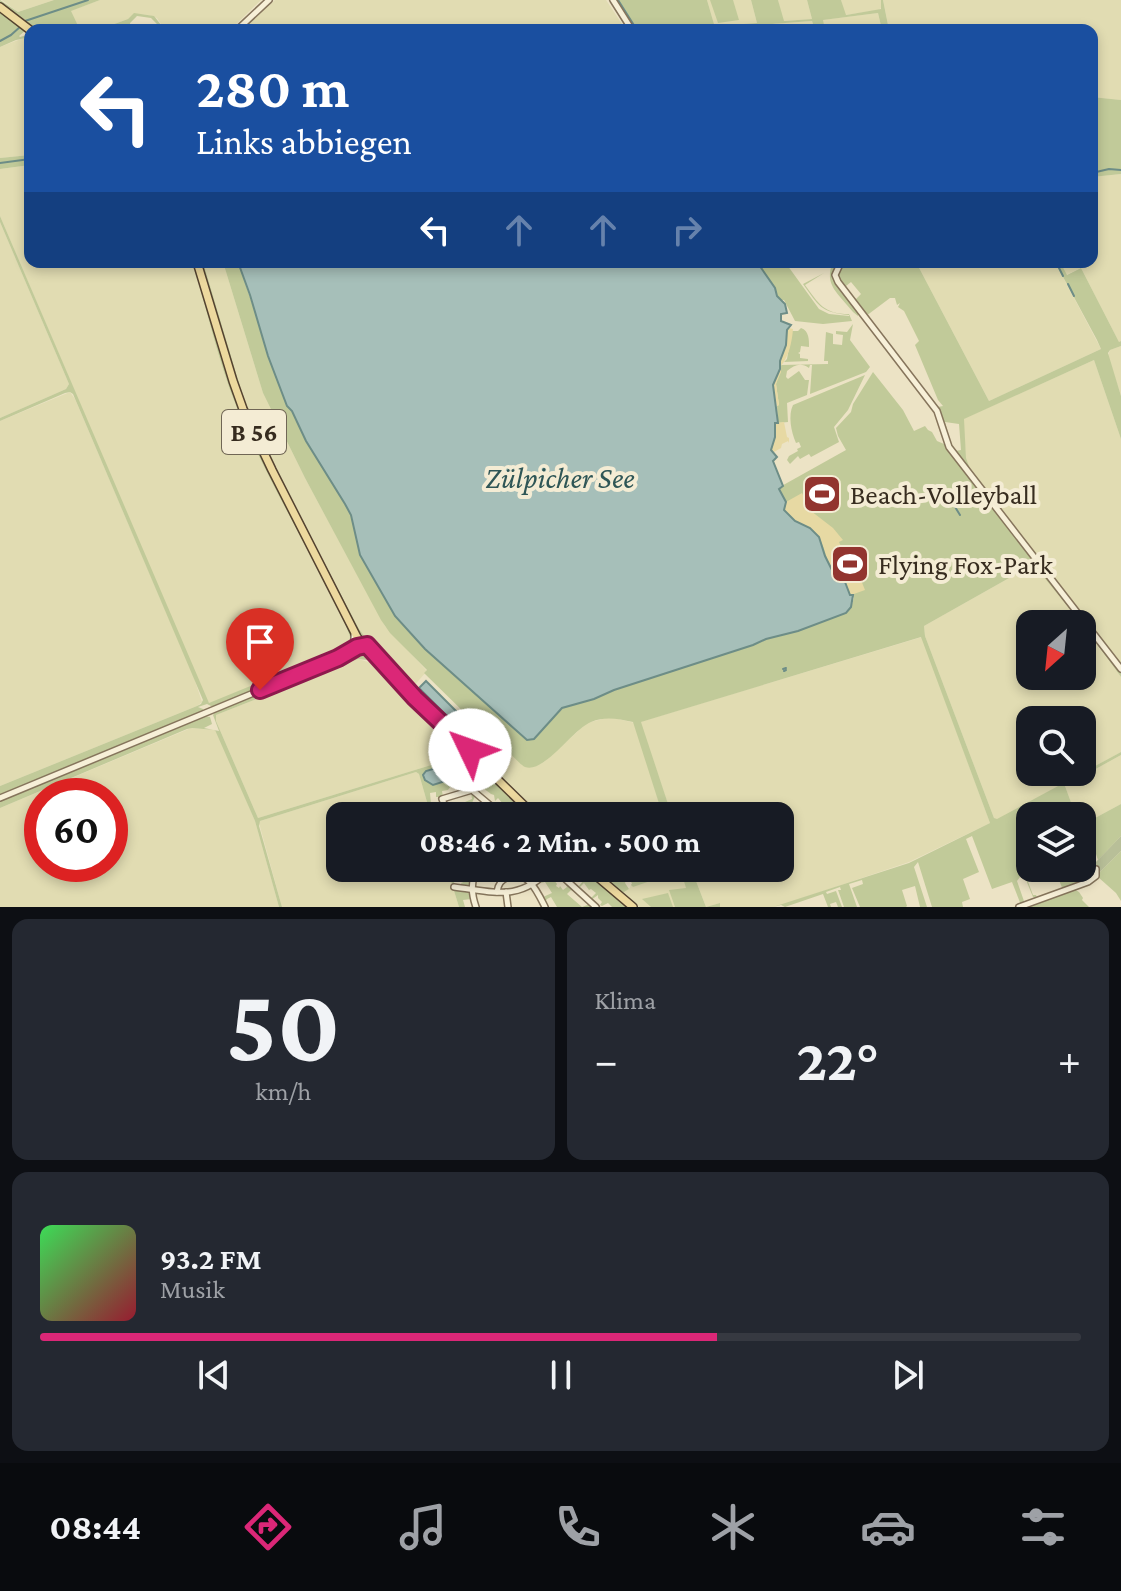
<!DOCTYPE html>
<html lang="de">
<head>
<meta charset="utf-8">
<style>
  :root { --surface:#171b24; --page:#242831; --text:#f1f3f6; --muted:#9ea1a6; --line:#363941; --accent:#db2777 }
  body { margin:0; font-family:"Crimson Pro",serif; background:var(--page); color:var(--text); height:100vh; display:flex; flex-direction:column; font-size:30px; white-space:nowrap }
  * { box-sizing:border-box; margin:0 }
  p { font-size:26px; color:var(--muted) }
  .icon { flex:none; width:44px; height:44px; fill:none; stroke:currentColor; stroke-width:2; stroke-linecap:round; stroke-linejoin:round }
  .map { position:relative; height:907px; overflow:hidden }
  .details { display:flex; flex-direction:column; gap:12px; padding:12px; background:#0d0f14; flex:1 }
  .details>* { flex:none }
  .guide { position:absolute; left:24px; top:24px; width:1074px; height:244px; border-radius:16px; box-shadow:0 4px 12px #0003; background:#1a4fa0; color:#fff; overflow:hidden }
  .needle { width:52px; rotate:207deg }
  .fabs { position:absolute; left:1016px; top:610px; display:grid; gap:16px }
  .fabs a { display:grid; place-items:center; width:80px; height:80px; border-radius:16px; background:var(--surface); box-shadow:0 4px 12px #0003; font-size:40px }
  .speed { position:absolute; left:24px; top:778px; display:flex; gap:16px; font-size:40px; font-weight:700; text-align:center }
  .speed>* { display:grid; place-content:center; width:104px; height:104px; border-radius:50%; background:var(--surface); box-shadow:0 4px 12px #0003; line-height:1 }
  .speed .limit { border:12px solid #d22; background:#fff; color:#111 }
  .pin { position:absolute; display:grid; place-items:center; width:68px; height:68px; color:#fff; margin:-82px -34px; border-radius:50% 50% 50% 0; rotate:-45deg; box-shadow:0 0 8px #0007 }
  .pin .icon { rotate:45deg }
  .me { position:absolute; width:88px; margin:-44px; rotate:312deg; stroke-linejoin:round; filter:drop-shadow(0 0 6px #0008) }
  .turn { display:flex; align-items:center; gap:28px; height:168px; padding:0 40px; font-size:36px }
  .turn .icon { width:104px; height:104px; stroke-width:2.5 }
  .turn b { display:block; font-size:56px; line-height:68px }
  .lanes { display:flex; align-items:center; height:76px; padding:0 40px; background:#0003; justify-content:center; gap:40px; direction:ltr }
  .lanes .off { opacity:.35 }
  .big { font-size:60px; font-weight:700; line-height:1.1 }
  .details .tile { flex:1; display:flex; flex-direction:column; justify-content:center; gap:12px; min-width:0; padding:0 28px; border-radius:16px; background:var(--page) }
  .details .dial { align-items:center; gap:0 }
  .dial b { font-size:104px; line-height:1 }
  .song { display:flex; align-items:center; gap:24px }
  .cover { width:96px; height:96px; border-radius:12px; background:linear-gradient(135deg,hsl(130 70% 55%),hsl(350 70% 35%)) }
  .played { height:8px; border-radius:4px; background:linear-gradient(90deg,var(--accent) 65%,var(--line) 65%) }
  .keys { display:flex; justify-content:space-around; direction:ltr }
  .heat { display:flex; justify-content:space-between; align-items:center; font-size:44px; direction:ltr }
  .details .tiles { flex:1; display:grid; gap:12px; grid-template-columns:1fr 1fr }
  .tile:last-child { grid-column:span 2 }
  .trip { position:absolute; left:326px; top:802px; width:468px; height:80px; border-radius:16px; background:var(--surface); box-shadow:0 4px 12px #0003; font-weight:700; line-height:80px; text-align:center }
  .tabs { display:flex; height:128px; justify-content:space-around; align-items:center; background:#090b0e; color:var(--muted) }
  .tabs .icon { width:56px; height:56px }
  .tabs .active { color:var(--accent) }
  .tabs b { font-size:36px; color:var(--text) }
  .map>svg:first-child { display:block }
  .farmland { fill:#e1dcb2; fill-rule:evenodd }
  .green { fill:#c1ca99; fill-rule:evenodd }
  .sand { fill:#e7d9a3 }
  .cemetery { fill:#b8bf98 }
  .water { fill:#a6bfb9; stroke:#6d8d87; stroke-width:2 }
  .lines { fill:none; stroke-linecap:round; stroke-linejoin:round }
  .stream { stroke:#6d8d87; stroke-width:2 }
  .minor-casing { stroke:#86755c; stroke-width:8 }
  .major-casing { stroke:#544330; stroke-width:10 }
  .minor { stroke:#f7f0d8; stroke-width:5 }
  .major { stroke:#edd99e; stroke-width:7 }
  .route-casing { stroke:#8e194d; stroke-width:20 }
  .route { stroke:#db2777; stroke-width:14 }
  .labels { text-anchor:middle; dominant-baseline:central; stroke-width:8; stroke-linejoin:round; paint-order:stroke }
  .shield { fill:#f4ecd4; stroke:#706655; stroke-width:2 }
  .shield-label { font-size:26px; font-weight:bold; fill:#372c1f }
  .poi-label { font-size:28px; fill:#372c1f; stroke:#f4ecd4; text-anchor:start }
  .water-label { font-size:30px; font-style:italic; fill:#2f5656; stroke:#f4ecd4 }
</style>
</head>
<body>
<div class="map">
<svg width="1121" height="907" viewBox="0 0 1121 907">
  <rect width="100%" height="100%" fill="#ece3c5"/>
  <!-- farmland -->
  <g class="farmland">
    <polygon points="2,0 54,0 18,12"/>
    <polygon points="100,0 261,0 230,30 165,30 157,18 148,15 135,14 128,19 98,30 80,30 70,11"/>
    <polygon points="275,0 606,0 626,30 242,30"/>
    <polygon points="707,0 751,0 757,23 716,26 714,24"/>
    <polygon points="778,0 807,0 812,19 783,21"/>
    <polygon points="841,0 881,0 882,7 879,10 845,15"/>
    <polygon points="883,0 1121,0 1121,100 1092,97 1092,30 889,30"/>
    <polygon points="878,13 882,30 825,30 822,20"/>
    <polygon points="812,21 815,30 744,30 743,26"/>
    <polygon points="26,37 30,37 30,155 0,158 0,47"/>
    <polygon points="30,165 30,262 193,262 257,451 342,615 350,637 346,646 214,702 209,703 205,697 0,216 0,169"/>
    <polygon points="1121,174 1121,341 1119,342 1081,268 1066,275 1060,262 1092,262 1092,177"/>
    <polygon points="0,222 69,384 66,389 0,418"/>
    <polygon points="203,262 223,262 263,393 305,478 385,626 427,671 412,688 374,649 359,629 260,437 246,407 233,367"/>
    <polygon points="916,262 1055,262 1101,349 989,401"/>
    <polygon points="1121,346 1121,396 1108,356 1110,350"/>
    <polygon points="1094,360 1121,439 1121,665 971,471 966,458 963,419"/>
    <polygon points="70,392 75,399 193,675 202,702 197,706 0,786 0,421"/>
    <path d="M1032,565L1037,567L1081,624H1030V676H1082V625L1121,677V752L997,820L994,818L925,636L924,626ZM1030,720H1082V772H1030Z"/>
    <polygon points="922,637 990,823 909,862 785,904 773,907 720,907 720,903 706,907 691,868 780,868 780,816 672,816 640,722"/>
    <polygon points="358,659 375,664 465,753 464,755 258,818 216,721 216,715"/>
    <polygon points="610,717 635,723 663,816 541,816 473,749 489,732 523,765 528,767 535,766 544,762 587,723"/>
    <path d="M191,728L215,730L218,734L255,821L279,907H0V808ZM42,796H110V864H42Z"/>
    <polygon points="1121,755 1121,804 1082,825 1082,816 1076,816 1065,786"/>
    <polygon points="416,772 419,774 431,816 340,816 340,868 447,868 459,907 282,907 259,823 260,821"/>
    <polygon points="596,868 644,868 608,881"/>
    <polygon points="652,868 680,868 687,889 680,907 639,907 622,892 629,889 631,885 633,887"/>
  </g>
  <!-- green -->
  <g class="green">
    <polygon points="0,0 18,12 54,0 100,0 71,11 80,30 33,30 27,25 28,22 24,19 22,20 0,5"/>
    <polygon points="614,0 707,0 714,24 716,26 757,23 751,0 778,0 784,21 812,19 807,0 841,0 846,15 881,9 881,0 883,0 889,30 882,30 878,13 823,20 825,30 815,30 812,21 744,26 744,30 633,30"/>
    <polygon points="710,0 733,0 739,20 718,23"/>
    <polygon points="0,9 26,30 19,36 20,37 30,34 30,37 16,40 0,47"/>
    <polygon points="134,13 154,16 165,30 163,30 151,18 137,16 130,23 131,30 98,30 128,19"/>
    <polygon points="1092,97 1121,100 1121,174 1092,177"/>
    <polygon points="30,155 30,165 0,169 0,158"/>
    <path d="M0,216L209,703L341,649L348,644L350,637L342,615C307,546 267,479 237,408C218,361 207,310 193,262H195L229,377L347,621L353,641L349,649L343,653L213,707L207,704L198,707L203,709V712L0,796V786L197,706L201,704L203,700L73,394L70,392L65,393L0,421V418L66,389L69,384L0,222Z"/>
    <path d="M199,262H203L246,407L279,476L359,629C388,669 425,701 459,735L478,730L477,725L424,673L427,670L390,633L381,620L305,478L263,393L223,262H238L287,406L292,410L306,441L345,504L351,515L360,555L395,616L425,649L524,738L565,707L594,699L614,690L753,645L766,639L798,631L846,613L851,607L854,598L786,514L778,488L846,450L838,436L836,428L851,412L853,404L873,372L903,410L914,431L925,426L928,430L932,432L937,441L951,447L938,407L943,406L938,400L915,345L919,341L904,311L898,307L900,303L897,305L895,298H890L866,316L853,298L856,299L861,294L851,282L846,286L852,295L850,296C839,281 835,280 842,262H916L989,401L1101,349L1097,340L1055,262H1060L1067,275L1081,268L1119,342L1121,341V346L1110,350L1108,353L1121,396V439L1094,360L964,419L966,458L971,471L1121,665V667L1051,580L1121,671V677L1082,624L1034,565H1032L924,626L925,636L994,818L997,819L1121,752V755L1065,786L1076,816H1030V862L1029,860L1021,863L1033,895H1036L1037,898L1033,897L1024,875L1020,877L1017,881L1025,904L1021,905L1012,882L992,889L972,836L966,839L979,872L963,879L970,899L962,902L963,907H932L918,862L914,867L927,907H920L915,886L902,890L907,906L906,907H860L852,888L863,884L862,880L849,884L857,907H844L838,890H841L840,887L826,892L827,894L836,891L842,907H838L836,902L830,904L831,907H828L823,894L785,907L781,905L773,907L909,863L990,823L921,637L641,722L672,816H663L633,722C618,719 606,716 591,722C573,729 544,774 525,767C517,763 498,739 489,732L474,750L541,816H538L467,744V740L471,738L470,736L459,738L384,663L368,644L350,617L274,470L245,408ZM945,422L959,424L961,450L955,451L952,447Z"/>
    <path d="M757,262H785L819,309L829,314L849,316V315C820,312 819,306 803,284L824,273L805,285C819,304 824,314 849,314L852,321L823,324L795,321L784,300H781L777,296L775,288Z"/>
    <path d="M833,262H839L834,273L858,311V316L853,312C839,294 823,285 833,262Z"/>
    <path d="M853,324L850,340L870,367L866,372L810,394L812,365H810L809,368C801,362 794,365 787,371L786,377L788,379L799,371L805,380H809L807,395L787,403L788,422L778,423L777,406L779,405L776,384L781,365L828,364V361H824L826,332L833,334V344L842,345L843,335L836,334V331L847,332Z"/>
    <path d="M801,328C809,331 809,339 809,347L801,346L800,352L798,353L800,354V358L808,359V361L784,362L787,359L792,331H798Z"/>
    <path d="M865,375L848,410L834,427L839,442L811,457L809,454L800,459L798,456L790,464L787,460L789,456L798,451L797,449L801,447L799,442L796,443C791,432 788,415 793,405Z"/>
    <path d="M362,652L366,653L466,752L465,757H472L533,816H514L510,814L508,816L509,812L504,805L499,811L496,808H499L503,804L498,798L495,801L494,795L491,794L483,788L481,789L479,788L482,784L476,778L470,782L472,788L469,789L467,783L460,785L458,782L451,786L448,790L442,791L443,797H436V792L430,793L431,804L442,802L444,809L441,807L436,809L437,816H431L419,774L416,772L260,821L259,826L282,907H279L255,821L215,730L192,728L187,729L0,808V800L204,716L210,717L212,724L204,728L219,731L213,715L216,711L321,667ZM358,659L367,660L375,664L465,753L464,755L258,818L216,721V715ZM467,762L473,772L471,774L433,785L425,780L423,777Z"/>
    <polygon points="471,792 476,794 472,803 474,804 475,804 479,807 482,803 479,800 480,798 486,805 480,812 482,814 489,815 491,812 488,808 489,807 498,816 457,816 455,811 449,813 448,811 463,806 465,802 472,799"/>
    <polygon points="1121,804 1121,836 1098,860 1096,854 1090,857 1084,858 1082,852 1082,825"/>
    <polygon points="1121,851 1121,901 1116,893 1098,877 1098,869 1100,872"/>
    <polygon points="447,868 454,868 455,872 459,871 460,873 469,871 472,873 470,886 462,887 461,883 466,881 464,875 459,876 458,874 452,876 456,888 467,889 471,899 463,900 465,907 459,907"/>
    <polygon points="569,868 586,868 630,907 612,907 608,903 602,906 600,905 602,902 598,898 598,895 591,900 586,897 587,895 591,898 596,893 591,889 589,890 584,883 580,887 579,886 583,881 576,876 573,880 575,876 574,874 570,877 567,876 572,871"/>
    <polygon points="592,868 596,868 608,881 644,868 652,868 656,879 633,887 631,885 632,883 627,878 625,883 629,889 622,893 628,898 626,898"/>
    <polygon points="680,868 691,868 706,907 720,903 720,907 675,907 669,890 686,888"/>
    <polygon points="1054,868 1073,868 1079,884 1063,890"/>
    <polygon points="554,870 560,876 554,880 557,884 556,886 559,888 560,886 563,890 567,887 566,885 568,883 576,891 575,892 571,890 567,894 582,907 590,904 593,907 557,907 551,897 547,899 545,902 543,897 552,893 545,882 541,883"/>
    <polygon points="1074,889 1079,892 1083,898 1082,900 1089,907 1027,907"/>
    <polygon points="668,893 673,907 651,907 642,899"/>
  </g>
  <!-- sand -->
  <g class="sand">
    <path d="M789,328L793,329C792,342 789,356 781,366V372L776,384L779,405L777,406L773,385L779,371L780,361L782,357L787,329Z"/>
    <polygon points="784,422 787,437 789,438 789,443 788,441 782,444 781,448 774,452 771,450 775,423"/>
    <path d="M802,493L811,511L833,528L843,540L839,542L843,551L847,553L842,568L849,570L851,562H854L859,575L848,582L861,580L865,590L851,595C847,583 838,579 832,569C825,558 825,544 816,534C806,523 788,522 783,506L786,502Z"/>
  </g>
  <!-- cemetery -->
  <polygon class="cemetery" points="1121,836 1121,851 1100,872 1093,865"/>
  <!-- water -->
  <g class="water">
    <polygon points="238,262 615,262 622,265 641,262 757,262 775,288 777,296 785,304 787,313 781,314 781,321 791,325 787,330 786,345 780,361 780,369 773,385 778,423 775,423 775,437 771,450 777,457 773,461 783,486 779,489 786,502 784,510 795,521 810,528 819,537 825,556 833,572 845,582 850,595 853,595 851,607 846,613 798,631 766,639 753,645 614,690 594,699 562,708 534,739 527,740 425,649 395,616 360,555 351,515 345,504 306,441 292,411 287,406 268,356 250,295"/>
    <polygon points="426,681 460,715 453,722 419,688"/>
    <polygon points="464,760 469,762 473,767 471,773 433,785 425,780 423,775 426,771"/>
  </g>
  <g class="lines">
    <!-- stream -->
    <g class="stream">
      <polyline points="618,0 637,30"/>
      <polyline points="25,21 88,0"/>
      <polyline points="0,41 11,35 21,26"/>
      <polyline points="0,163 30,159"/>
      <polyline points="1092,173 1109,169 1121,170"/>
      <polyline points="1056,262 1063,276"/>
      <polyline points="1068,284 1074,296"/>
      <polyline points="952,502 960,515"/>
      <polyline points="783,669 786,668"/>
      <polyline points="784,671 786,670"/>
    </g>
    <!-- minor casing -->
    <g class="minor-casing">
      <g id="minor">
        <polyline points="613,0 632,30"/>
        <polyline points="237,30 269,0"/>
        <polyline points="841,262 835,275 838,282 937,411 949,447 1121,669"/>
        <polyline points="350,651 354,644 354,635"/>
        <polyline points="0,798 338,658 366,649"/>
        <polyline points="449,816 442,799 472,790 503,816"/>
        <polyline points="553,868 596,907"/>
        <path d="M454,887C495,892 520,902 551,868"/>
        <path d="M497,892C498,884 501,880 508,877C528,869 538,893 545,907"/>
        <polyline points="506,892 508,907"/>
        <path d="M476,907C471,893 471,882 477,868"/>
        <polyline points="1019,907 1088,882 1096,876 1096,869"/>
      </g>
    </g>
    <!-- major casing -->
    <g class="major-casing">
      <g id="major">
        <polyline points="0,7 30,30"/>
        <polyline points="197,262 233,381 243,409 272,470 357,637 375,660 535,816"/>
        <polyline points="587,868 633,907"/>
      </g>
    </g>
    <!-- minor -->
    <use href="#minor" class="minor"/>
    <!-- major -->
    <use href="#major" class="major"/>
  </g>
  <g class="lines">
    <!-- route casing -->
    <g class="route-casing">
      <polyline id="route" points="260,690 338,658 357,647 367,645 415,698 470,750"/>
    </g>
    <!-- route -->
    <use href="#route" class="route"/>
  </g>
  <!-- icons -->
  <defs>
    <g id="stadium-square" transform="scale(2)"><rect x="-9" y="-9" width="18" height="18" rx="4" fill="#92342f" stroke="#f4ecd4"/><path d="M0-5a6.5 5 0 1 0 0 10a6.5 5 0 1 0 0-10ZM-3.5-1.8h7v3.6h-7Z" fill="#fff"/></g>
  </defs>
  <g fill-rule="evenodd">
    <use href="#stadium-square" x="822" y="494"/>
    <use href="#stadium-square" x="850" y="564"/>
  </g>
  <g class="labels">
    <!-- shield labels -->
    <rect class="shield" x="222" y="410" width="64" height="44" rx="6"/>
    <g class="shield-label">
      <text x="254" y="432">B 56</text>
    </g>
    <!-- poi labels -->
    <g class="poi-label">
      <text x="850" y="494">Beach-Volleyball</text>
      <text x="878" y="564">Flying Fox-Park</text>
    </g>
    <!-- water labels -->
    <g class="water-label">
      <text x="560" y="477">Zülpicher See</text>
    </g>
  </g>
</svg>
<div class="fabs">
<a><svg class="needle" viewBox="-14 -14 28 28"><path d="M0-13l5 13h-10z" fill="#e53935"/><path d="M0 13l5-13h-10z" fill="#9ea1a6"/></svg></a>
<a><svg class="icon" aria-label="search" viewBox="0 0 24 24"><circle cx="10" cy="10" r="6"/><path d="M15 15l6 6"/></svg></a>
<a><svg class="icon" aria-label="layers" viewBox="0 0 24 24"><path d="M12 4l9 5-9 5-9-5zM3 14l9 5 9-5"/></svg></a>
</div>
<div class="speed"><div class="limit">60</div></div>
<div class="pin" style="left:260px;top:690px;background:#d93025"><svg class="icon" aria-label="arrive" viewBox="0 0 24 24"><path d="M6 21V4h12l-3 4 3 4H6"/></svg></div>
<svg class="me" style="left:470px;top:750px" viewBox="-20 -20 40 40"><circle r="19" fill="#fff"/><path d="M0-13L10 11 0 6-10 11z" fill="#db2777"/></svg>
<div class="trip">08:46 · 2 Min. · 500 m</div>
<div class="guide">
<div class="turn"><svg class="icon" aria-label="left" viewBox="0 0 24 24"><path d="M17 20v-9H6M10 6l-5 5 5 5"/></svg><div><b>280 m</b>Links abbiegen</div></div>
<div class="lanes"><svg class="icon" aria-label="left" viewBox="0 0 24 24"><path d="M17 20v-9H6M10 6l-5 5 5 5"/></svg><svg class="icon off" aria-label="ahead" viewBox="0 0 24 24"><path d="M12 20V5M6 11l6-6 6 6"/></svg><svg class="icon off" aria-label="ahead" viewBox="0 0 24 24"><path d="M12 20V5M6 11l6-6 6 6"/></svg><svg class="icon off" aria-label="right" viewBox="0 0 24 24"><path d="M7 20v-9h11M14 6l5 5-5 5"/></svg></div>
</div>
</div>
<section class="details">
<div class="tiles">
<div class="tile dial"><b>50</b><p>km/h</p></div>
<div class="tile"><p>Klima</p>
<div class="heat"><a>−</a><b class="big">22°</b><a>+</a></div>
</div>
<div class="tile">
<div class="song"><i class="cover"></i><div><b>93.2 FM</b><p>Musik</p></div></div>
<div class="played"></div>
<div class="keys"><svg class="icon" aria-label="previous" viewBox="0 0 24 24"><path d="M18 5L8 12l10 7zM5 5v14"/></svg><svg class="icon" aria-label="pause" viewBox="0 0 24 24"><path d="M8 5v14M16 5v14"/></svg><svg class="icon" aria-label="next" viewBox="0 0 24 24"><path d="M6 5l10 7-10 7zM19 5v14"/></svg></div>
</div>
</div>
</section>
<nav class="tabs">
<b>08:44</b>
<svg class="icon active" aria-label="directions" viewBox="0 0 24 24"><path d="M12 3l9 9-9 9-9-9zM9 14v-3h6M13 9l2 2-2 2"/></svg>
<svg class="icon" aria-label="music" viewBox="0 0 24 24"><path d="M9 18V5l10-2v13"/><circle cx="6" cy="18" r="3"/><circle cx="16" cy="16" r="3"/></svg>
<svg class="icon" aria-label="phone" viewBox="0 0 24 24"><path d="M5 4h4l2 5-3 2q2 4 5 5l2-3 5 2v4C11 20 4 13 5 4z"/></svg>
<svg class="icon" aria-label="climate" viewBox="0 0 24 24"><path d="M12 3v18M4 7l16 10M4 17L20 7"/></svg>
<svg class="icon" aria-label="car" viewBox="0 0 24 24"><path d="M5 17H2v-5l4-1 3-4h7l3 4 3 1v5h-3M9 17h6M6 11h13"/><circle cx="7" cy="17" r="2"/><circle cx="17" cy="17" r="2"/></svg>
<svg class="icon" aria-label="filters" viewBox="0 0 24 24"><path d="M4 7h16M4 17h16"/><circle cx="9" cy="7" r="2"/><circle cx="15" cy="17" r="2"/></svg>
</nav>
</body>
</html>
